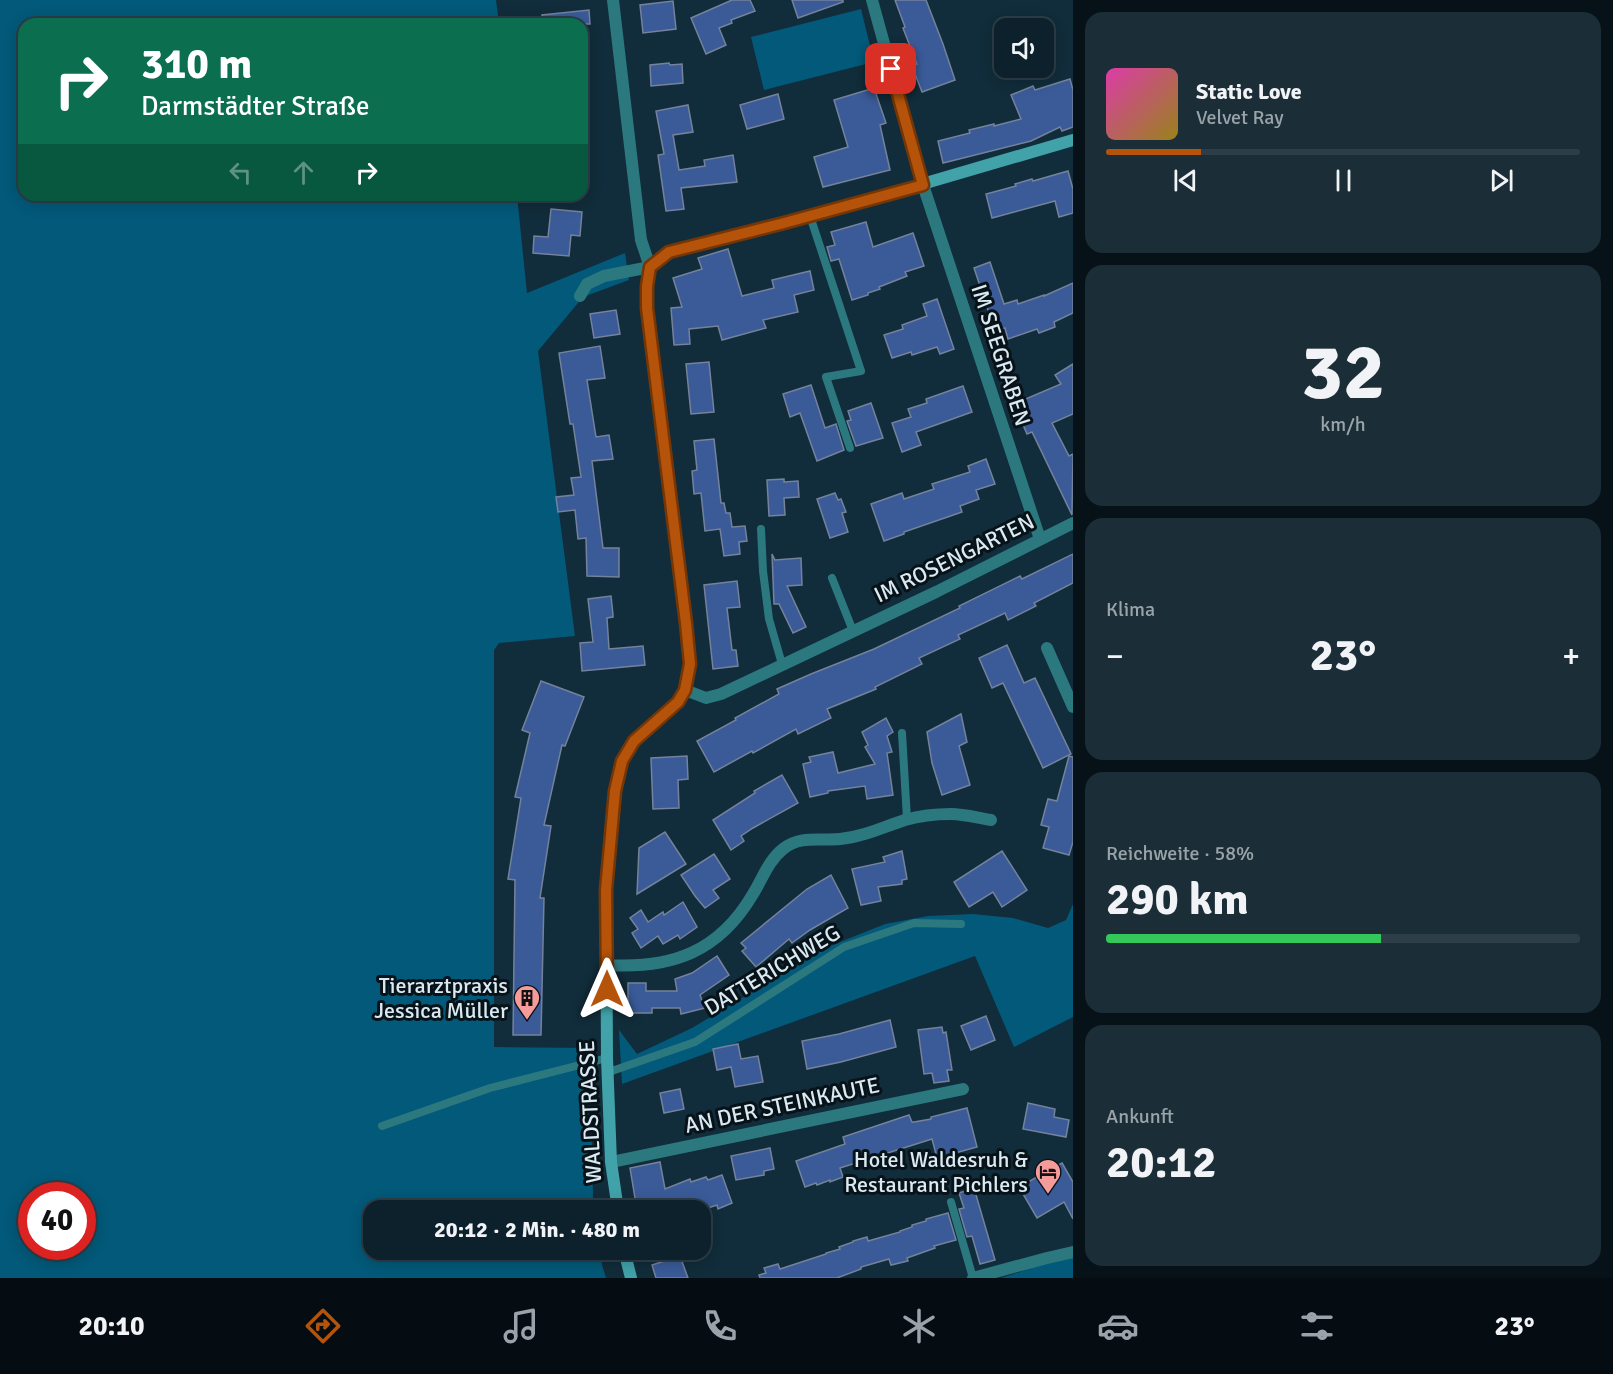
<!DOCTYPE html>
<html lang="de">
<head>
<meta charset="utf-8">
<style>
  :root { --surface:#0d212c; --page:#1b2e38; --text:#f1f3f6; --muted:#9aa3a9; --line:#2d3e48; --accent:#b45309 }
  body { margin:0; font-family:Signika,sans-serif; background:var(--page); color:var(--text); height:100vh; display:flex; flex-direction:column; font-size:22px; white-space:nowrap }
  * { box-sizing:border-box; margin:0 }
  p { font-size:20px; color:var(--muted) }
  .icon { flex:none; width:33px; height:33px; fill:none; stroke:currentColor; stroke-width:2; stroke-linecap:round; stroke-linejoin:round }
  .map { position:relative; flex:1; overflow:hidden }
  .sheet { display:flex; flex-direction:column; gap:12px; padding:12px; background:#071218; width:540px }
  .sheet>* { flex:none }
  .banner { position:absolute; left:18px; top:18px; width:570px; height:183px; border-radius:18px; box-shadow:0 3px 15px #0003,0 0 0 2px var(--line); background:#0b6e4f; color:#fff; overflow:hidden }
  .buttons { position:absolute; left:994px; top:18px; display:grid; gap:12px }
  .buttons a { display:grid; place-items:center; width:60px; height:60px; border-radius:12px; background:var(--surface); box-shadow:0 3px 15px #0003,0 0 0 2px var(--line); font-size:30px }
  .speed { position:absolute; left:18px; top:1182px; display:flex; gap:12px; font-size:30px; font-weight:700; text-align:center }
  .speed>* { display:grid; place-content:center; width:78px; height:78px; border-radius:50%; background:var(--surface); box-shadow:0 3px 15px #0003,0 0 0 2px var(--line); line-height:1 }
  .speed .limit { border:9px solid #d22; background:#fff; color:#111 }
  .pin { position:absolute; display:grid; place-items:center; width:51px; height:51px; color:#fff; margin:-26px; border-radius:12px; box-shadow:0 3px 9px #0006 }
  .me { position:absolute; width:66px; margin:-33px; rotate:0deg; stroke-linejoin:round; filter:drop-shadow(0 0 4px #0008) }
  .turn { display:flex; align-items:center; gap:21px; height:126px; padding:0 24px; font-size:27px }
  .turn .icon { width:78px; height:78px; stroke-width:2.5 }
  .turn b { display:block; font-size:42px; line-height:51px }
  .lanes { display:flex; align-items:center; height:57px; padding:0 24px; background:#0003; justify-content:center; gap:30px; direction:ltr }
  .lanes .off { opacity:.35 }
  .big { font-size:45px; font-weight:700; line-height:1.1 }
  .sheet .tile { flex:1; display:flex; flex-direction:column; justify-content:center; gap:9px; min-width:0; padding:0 21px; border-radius:18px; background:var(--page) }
  .sheet .dial { align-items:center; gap:0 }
  .dial b { font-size:78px; line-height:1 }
  .song { display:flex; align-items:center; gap:18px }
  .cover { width:72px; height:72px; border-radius:9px; background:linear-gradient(135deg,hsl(320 70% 55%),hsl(50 70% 35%)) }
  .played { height:6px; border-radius:3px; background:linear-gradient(90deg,var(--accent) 20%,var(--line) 20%) }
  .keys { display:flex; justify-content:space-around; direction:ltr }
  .heat { display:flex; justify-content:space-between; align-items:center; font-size:33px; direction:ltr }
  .charge { height:9px; border-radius:4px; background:linear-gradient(90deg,#34c759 58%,var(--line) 0) }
  .trip { position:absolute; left:363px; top:1200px; width:348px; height:60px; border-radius:18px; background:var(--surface); box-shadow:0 3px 15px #0003,0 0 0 2px var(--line); font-weight:700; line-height:60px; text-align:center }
  .tab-bar { display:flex; height:96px; justify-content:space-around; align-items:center; background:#050d12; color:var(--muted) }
  .tab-bar .icon { width:42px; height:42px }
  .tab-bar .on { color:var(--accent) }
  .tab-bar b { font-size:27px; color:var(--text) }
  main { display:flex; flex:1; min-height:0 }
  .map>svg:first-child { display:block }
  .green { fill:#035979; fill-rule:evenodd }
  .building { fill:#3a5b98; stroke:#74829b; stroke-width:1.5 }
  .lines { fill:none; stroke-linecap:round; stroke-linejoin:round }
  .lane { stroke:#2b797f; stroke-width:8 }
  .street { stroke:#2b797f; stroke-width:12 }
  .secondary { stroke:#41a2a9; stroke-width:12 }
  .route-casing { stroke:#753606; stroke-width:15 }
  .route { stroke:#b45309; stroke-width:10 }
  .labels { text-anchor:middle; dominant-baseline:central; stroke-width:6; stroke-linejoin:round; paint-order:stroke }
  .street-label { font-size:22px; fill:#dae9f2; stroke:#081319 }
  .poi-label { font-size:22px; fill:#dae9f2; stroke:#081319; text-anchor:end }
</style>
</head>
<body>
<main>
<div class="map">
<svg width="1073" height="1278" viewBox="0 0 1073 1278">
  <rect width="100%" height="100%" fill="#112c3a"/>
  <!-- green -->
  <g class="green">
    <path d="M0,0H496L499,24H24V195H517L527,293L625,253L629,280L583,297L538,351L575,636L499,643L494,650V1047L595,1048L591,1091L593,1196L595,1210H374V1250H600L602,1265L606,1278H0ZM32,1196H82V1246H32Z"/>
    <polygon points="861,9 874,62 764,90 751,37"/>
    <polygon points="1073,904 1073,1017 1014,1047 975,956 622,1084 619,1030 637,1054 692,1028 825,948 885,924 928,916 973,914 1013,918 1048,928 1066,920"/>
    <polygon points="1073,1255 1073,1278 1001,1278 1007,1276"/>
  </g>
  <!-- building -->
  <g class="building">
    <polygon points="732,0 750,0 755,11 731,20 732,23 719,28 726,45 706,54 691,18"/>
    <polygon points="792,0 843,0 843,2 798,18"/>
    <polygon points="895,0 926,0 943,44 955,80 922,92 912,66 917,64 903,28 905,27"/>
    <polygon points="673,1 676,29 643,33 640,5"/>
    <polygon points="589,10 590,24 542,24 542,15"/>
    <polygon points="669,63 670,65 682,64 683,83 651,86 650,65"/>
    <polygon points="1070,79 1073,90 1073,127 1062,131 1060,127 1031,141 943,163 938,141 970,133 969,130 994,124 994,126 1021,119 1011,95 1033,86 1035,90"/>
    <polygon points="874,88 886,123 880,125 890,170 823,187 814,157 848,147 834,100"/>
    <polygon points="778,94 784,119 747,129 740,105"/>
    <polygon points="688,105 693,132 673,135 679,170 705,166 704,160 733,155 737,182 681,188 684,209 666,211 658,155 664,154 656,111"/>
    <polygon points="1068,171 1073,189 1073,213 1059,217 1055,201 992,218 986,194 1016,186 1015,184 1032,179 1033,181"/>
    <polygon points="551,209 582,212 580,236 571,235 569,256 533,253 534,236 548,237"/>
    <polygon points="866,222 873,247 913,233 924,266 905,272 907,276 879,287 880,289 868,293 868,295 852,300 839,259 831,261 827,247 835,245 831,232"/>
    <polygon points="728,249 742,296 774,288 772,280 810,271 814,290 794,295 798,312 763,320 766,328 722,340 718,326 689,329 690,344 674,345 671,308 682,307 673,278 702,269 698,258"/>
    <polygon points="990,262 1004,304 1017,300 1018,304 1044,295 1044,296 1073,283 1073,313 1054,322 1055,327 1039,333 1037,329 1008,339 1005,328 995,331 974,268"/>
    <polygon points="937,299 954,349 940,354 937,347 912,355 911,352 892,358 884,335 903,329 902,325 927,316 923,304"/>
    <polygon points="616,310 620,334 594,338 590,314"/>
    <polygon points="600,346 605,378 587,380 596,437 609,435 613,459 592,461 603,548 619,548 619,577 587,576 586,538 578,539 575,510 558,512 556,497 574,495 571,478 581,477 573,424 570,424 559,353"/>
    <polygon points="709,362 714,412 691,414 686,364"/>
    <polygon points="1073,364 1073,414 1052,423 1069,456 1073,454 1072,515 1032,432 1027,434 1014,404 1061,384 1055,375"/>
    <polygon points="811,385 825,428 836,424 844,450 817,461 800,413 790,417 783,394"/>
    <polygon points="963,386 972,412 916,432 921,445 902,452 892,423 911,417 908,409 927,403 926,399"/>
    <polygon points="871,403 883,438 856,446 847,421 851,420 848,411"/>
    <polygon points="714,439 721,503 724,503 726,513 730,513 732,527 745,526 747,541 739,542 740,554 724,556 720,529 705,531 701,493 694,494 692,471 697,470 694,441"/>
    <polygon points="986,459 995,484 976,490 979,499 960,506 962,512 904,532 904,534 884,541 871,504 902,493 904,499 934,489 932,484 970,472 968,466"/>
    <polygon points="784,479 784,482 798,481 799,497 784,498 785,515 769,516 767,480"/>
    <polygon points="835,493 838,500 841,499 846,512 842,513 848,532 830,538 817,499"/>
    <polygon points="772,554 775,560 801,558 802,585 787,586 806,627 793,633 779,604 774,604"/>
    <polygon points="1073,554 1073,583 1034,603 1036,606 1008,620 1005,613 958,635 960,639 919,658 922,664 875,687 876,689 827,709 831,718 798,734 796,729 753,753 752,751 714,772 697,741 736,720 735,718 779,694 777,689 811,674 874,649 960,608 959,606 1020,576 1022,579"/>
    <polygon points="737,581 740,607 727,608 732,650 736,650 738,666 713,669 704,585"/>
    <polygon points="611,596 613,615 613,617 607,618 609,649 643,646 645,665 582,671 580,643 593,642 588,599"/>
    <polygon points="1007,645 1024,683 1035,678 1071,754 1043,768 1003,683 992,688 979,658"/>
    <polygon points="541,681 584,697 565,746 562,745 544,825 551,826 540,898 544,898 541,1035 513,1035 515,880 508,879 521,798 515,797 530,733 522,730"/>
    <polygon points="961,714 967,742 959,746 970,785 942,795 932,763 927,732"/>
    <polygon points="886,718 893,732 887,736 892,752 887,753 893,795 867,799 865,786 828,791 828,793 810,797 803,764 811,762 809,757 833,752 838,773 875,764 865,747 868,745 862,732"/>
    <polygon points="687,756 688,779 678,780 679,808 653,809 651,758"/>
    <polygon points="1069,756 1073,757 1073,842 1069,855 1043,848 1049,827 1041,825 1048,799 1057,801"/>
    <polygon points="782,775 798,803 753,828 741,836 744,841 731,850 713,820 755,793 754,791"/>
    <polygon points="665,832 686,864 637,894 639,848"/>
    <polygon points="902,851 907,879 902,880 902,884 878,887 881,901 861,905 852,869 885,862 883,857"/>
    <polygon points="1002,851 1027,890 1002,907 993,892 969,907 954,882"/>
    <polygon points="714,854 730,879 713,890 719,898 705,908 695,896 681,875"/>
    <polygon points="831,875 848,908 810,930 792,943 789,939 756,967 742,951 746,948 741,943 807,889"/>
    <polygon points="683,902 697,927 680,939 678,935 663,944 658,936 641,948 632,933 638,929 630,918 641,910 648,922 663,912 664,915"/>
    <polygon points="717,956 729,975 700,995 705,1008 681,1014 680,1008 652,1008 652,1013 628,1013 628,983 646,983 646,991 677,991 675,979 692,973"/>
    <polygon points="986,1016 995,1040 971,1050 961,1026"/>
    <polygon points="890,1020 896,1047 841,1062 807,1069 802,1041 839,1034"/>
    <polygon points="942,1027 943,1033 946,1032 952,1070 947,1070 949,1081 934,1083 932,1073 924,1074 918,1030"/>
    <polygon points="738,1044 741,1059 758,1056 763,1082 735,1087 731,1067 717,1070 713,1049"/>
    <polygon points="680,1089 684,1109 664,1113 660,1093"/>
    <polygon points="1028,1103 1055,1109 1054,1117 1069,1120 1066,1137 1023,1129"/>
    <polygon points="967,1108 977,1147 937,1158 932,1139 840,1168 843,1177 830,1182 830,1180 817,1185 816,1183 805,1187 796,1161 845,1144 843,1137 909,1115 912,1122 914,1122 931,1119 931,1117"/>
    <polygon points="770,1148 774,1169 764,1171 764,1175 736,1180 731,1156"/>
    <polygon points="660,1162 665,1189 690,1179 691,1182 706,1177 708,1180 722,1175 732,1203 718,1209 717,1205 702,1210 637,1210 630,1168"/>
    <polygon points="1062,1163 1073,1182 1073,1219 1064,1202 1037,1218 1019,1187"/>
    <polygon points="974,1188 995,1260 980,1264 972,1236 967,1237 959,1209 964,1208 959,1193"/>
    <polygon points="948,1213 956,1240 934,1246 935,1248 907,1258 908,1261 891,1265 889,1259 861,1267 861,1269 837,1278 760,1278 759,1275 766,1273 764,1268 778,1264 780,1269 826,1254 826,1253 840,1249 839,1247 853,1242 853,1241 867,1237 868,1241 900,1232 900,1231 912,1227 912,1225 926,1221 926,1219"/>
    <polygon points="680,1256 688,1278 656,1278 652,1265"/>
  </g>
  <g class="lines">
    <!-- lane -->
    <g class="lane">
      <polyline points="810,216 861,371 826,377 850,448"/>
      <polyline points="761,529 763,571 769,619 782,664"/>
      <polyline points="832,578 853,631"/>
      <polyline points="902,733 907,819"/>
      <polyline points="609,1072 695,1042 844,947 914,923 961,924"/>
      <polyline points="382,1126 490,1088 607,1058"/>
      <polyline points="951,1202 973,1278"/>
    </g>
    <!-- street -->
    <g class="street">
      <polyline points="872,0 923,185 1040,539"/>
      <polyline points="580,296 587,284 604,276 650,267 641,240 613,0"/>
      <polyline points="1047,648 1073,707"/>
      <polyline points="685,690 706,698 721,694 936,592 1073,523"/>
      <path d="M607,965C672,969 719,952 753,894C763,878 768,861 783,849C800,835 821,841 840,839C863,837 883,827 905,820C919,816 936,814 951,814C964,814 978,818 991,820"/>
      <polyline points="611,1162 963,1089"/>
      <polyline points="973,1278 1047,1258 1073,1252"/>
    </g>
    <!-- secondary -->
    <g class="secondary">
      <polyline points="618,1210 611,1162 607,1058 606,890 616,791 622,761 634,741 678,702 685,690 690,664 686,623 647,308 647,286 650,267 669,252 861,202 1073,140"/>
      <polyline points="624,1250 631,1278"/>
    </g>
  </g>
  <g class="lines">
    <!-- route casing -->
    <g class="route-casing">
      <polyline id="route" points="607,989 606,890 615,791 622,761 634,741 678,702 685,690 690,664 686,623 647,308 647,286 650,267 669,252 784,223 923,185 891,69"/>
    </g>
    <!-- route -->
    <use href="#route" class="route"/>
  </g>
  <!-- icons -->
  <defs>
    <g id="building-pin" transform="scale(1.35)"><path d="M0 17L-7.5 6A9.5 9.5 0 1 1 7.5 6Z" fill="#f59b9a" stroke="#081319"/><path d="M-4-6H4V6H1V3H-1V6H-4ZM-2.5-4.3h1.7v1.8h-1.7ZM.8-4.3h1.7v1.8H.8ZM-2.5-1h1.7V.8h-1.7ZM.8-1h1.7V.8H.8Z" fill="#111"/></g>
    <g id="hotel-pin" transform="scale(1.35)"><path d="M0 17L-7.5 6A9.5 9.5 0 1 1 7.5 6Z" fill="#f59b9a" stroke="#081319"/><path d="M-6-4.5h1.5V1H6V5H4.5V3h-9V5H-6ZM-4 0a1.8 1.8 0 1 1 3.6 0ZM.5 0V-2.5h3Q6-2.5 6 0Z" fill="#111"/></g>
  </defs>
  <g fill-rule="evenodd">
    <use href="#building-pin" x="527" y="998"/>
    <use href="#hotel-pin" x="1048" y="1172"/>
  </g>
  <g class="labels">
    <!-- street labels -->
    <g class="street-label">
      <text transform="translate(1001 355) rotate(72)">IM SEEGRABEN</text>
      <text transform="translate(954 558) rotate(-26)">IM ROSENGARTEN</text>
      <text transform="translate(772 970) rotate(-31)">DATTERICHWEG</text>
      <text transform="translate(782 1105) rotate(-12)">AN DER STEINKAUTE</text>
      <text transform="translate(590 1112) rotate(-93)">WALDSTRASSE</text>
    </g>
    <!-- poi labels -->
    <g class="poi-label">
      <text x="508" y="985">Tierarztpraxis<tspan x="508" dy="25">Jessica Müller</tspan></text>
      <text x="1028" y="1159">Hotel Waldesruh &amp;<tspan x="1028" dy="25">Restaurant Pichlers</tspan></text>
    </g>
  </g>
</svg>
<div class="buttons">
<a><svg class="icon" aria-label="sound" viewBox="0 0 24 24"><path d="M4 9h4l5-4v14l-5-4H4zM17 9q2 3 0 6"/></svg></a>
</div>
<div class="speed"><div class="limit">40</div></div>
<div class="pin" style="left:891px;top:69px;background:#d93025"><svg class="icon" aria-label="arrive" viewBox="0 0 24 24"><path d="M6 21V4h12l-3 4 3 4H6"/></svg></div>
<svg class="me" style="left:607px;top:989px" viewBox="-20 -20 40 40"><path d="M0-17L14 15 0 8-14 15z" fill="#b45309" stroke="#fff" stroke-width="4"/></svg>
<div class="trip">20:12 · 2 Min. · 480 m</div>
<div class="banner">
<div class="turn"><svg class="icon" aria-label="right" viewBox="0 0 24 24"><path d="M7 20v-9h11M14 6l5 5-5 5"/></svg><div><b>310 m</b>Darmstädter Straße</div></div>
<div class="lanes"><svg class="icon off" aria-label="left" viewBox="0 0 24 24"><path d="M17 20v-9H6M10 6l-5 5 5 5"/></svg><svg class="icon off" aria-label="ahead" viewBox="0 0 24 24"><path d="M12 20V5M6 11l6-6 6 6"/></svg><svg class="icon" aria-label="right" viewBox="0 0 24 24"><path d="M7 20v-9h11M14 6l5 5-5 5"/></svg></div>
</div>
</div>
<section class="sheet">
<div class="tile">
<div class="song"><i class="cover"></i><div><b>Static Love</b><p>Velvet Ray</p></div></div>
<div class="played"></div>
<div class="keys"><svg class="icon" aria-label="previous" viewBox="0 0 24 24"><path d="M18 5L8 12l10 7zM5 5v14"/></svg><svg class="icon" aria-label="pause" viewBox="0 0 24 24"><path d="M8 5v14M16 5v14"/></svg><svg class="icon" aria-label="next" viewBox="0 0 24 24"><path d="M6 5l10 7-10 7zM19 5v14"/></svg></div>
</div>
<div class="tile dial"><b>32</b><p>km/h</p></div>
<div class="tile"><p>Klima</p>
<div class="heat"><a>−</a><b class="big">23°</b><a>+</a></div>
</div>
<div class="tile"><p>Reichweite · 58%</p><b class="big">290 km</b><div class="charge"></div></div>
<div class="tile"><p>Ankunft</p><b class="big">20:12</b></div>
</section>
</main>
<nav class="tab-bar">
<b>20:10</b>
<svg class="icon on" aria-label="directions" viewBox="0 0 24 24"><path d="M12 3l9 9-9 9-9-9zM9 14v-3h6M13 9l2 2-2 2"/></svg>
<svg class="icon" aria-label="music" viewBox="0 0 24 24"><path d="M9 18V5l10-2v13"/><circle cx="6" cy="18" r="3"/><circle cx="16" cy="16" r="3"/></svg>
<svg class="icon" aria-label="phone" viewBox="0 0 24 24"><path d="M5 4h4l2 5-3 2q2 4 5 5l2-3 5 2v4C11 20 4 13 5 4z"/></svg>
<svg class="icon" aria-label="climate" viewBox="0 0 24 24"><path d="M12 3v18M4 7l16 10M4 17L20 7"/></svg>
<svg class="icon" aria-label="car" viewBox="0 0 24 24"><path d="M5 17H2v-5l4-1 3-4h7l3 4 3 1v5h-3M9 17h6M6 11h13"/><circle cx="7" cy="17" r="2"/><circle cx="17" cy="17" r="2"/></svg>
<svg class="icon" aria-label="filters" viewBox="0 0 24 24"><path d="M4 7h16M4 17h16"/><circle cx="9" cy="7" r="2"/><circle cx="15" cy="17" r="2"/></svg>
<b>23°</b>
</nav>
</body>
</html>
